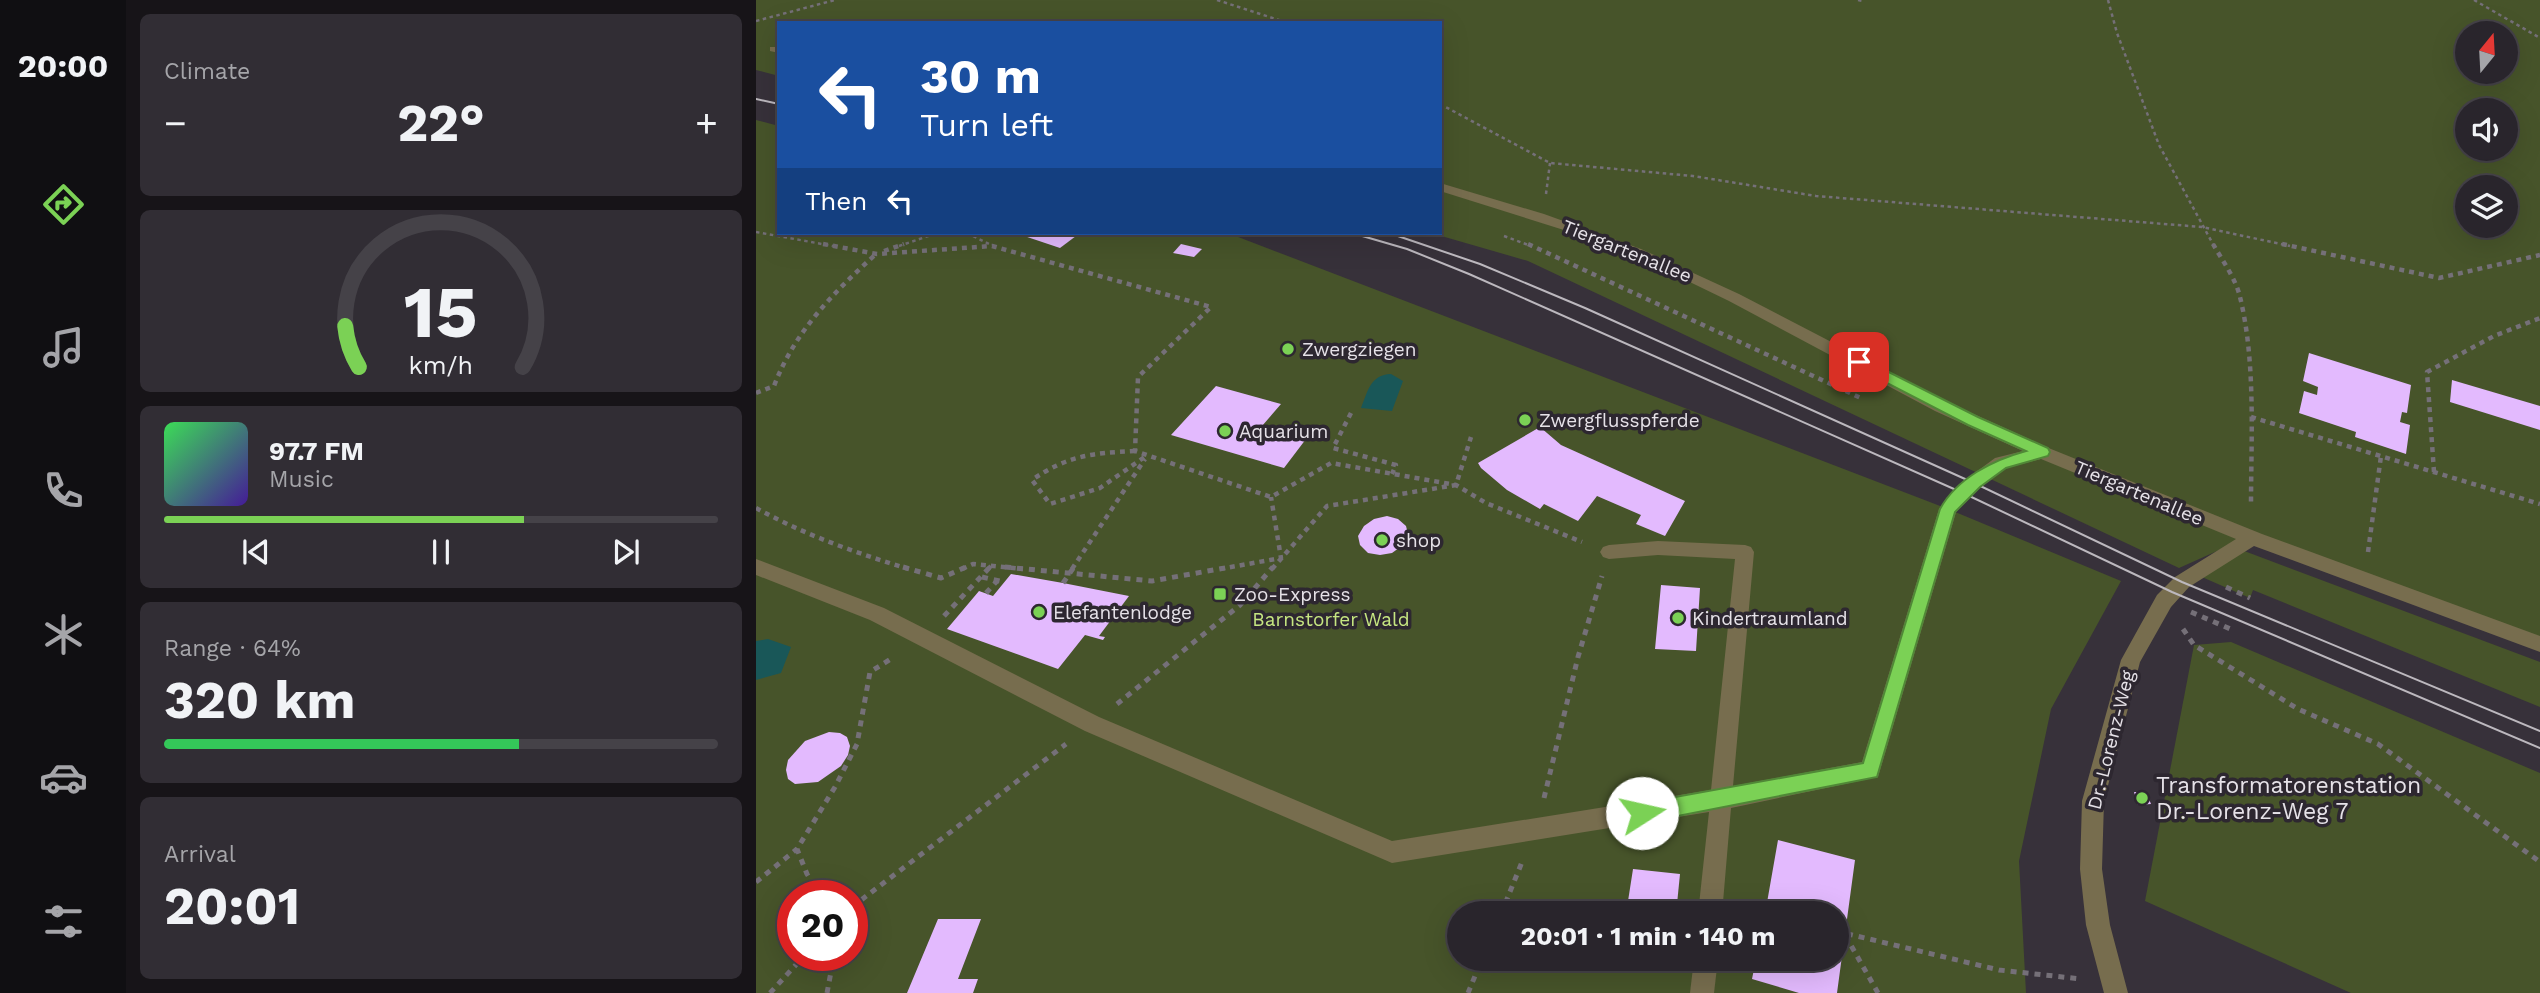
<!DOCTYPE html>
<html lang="en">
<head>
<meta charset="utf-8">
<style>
  :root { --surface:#29252c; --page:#312d34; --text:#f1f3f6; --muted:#a5a5a9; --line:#454248; --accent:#7bd155 }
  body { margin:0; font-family:"Work Sans",sans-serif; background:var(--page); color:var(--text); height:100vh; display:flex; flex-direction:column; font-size:26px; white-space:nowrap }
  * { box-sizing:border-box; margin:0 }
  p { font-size:23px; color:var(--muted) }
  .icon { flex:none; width:38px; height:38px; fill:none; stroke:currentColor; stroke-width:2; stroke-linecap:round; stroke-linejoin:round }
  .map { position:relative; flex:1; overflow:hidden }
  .details { display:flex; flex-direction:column; gap:14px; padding:14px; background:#171418; width:630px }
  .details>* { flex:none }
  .guide { position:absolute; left:21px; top:21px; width:665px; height:214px; border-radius:0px; box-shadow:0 7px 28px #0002,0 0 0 2px var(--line); background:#1a4fa0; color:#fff; overflow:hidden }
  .needle { width:46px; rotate:18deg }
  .controls { position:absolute; left:1699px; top:21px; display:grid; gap:14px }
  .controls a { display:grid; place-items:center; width:63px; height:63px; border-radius:50%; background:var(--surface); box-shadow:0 7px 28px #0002,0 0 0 2px var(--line); font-size:35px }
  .speed { position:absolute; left:21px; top:880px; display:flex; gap:14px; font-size:35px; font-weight:700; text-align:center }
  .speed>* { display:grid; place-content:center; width:91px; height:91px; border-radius:50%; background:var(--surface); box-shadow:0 7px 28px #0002,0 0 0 2px var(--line); line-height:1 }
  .speed .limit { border:10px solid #d22; background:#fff; color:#111 }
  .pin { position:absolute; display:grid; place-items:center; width:60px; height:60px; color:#fff; margin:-30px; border-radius:14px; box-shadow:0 4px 10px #0006 }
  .me { position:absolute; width:77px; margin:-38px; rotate:80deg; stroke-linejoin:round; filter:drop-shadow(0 0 5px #0008) }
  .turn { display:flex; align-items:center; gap:24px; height:147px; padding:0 28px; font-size:32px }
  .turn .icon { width:91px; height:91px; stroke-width:2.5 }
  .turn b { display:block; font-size:49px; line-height:60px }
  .then { display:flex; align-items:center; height:66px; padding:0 28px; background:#0003; gap:14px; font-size:26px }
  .big { font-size:52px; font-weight:700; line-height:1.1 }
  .details .tile { flex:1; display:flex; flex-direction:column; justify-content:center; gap:10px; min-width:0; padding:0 24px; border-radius:10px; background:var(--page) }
  .details .dial { align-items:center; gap:0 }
  .dial svg { height:182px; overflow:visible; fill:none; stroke:var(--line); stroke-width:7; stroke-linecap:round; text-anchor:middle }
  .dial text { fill:var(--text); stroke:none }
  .song { display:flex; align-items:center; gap:21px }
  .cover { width:84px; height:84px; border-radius:10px; background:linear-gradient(135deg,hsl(130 70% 55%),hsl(260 70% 35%)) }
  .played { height:7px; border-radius:4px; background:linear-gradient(90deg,var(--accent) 65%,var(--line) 65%) }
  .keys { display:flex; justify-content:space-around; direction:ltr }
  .heat { display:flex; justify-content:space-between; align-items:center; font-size:38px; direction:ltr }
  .charge { height:10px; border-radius:5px; background:linear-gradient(90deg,#34c759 64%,var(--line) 0) }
  .trip { position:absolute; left:691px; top:901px; width:402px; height:70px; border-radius:35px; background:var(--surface); box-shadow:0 7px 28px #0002,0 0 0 2px var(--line); font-weight:700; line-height:70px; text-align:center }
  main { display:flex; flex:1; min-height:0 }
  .tab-bar { display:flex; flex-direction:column; width:126px; justify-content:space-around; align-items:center; background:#100f12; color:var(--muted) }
  .tab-bar .icon { width:49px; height:49px }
  .tab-bar .selected { color:var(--accent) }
  .tab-bar b { font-size:32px; color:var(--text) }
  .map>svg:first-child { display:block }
  .green { fill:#47542a; fill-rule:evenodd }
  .water { fill:#195758 }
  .building { fill:#e3bafe }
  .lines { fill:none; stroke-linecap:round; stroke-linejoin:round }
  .path-far2 { stroke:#757078; stroke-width:2.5; stroke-dasharray:3.5 3.5; stroke-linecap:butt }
  .path-far1 { stroke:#757078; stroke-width:4.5; stroke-dasharray:5 5; stroke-linecap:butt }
  .path { stroke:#757078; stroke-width:5; stroke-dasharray:6 6; stroke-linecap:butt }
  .minor { fill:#776d4e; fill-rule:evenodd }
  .tram { stroke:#bcb8be; stroke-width:2 }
  .route { fill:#7bd155; stroke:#508837; stroke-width:2 }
  .poi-dot { fill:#7bd155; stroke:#2d2730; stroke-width:2.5 }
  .labels { text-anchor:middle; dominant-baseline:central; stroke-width:7; stroke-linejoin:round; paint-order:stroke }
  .street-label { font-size:19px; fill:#e6e2e8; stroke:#2d2730 }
  .poi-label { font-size:19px; fill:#e6e2e8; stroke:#2d2730; text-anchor:start }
  .park-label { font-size:19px; fill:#c6e681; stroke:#2d2730 }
  .near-poi-label { font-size:23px; fill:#e6e2e8; stroke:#2d2730; text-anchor:start }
</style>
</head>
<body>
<main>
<nav class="tab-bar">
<b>20:00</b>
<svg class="icon selected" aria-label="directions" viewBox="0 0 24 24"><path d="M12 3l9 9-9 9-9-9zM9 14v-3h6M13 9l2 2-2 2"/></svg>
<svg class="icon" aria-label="music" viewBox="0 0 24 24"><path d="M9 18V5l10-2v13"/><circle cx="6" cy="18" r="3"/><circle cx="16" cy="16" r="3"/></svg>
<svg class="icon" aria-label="phone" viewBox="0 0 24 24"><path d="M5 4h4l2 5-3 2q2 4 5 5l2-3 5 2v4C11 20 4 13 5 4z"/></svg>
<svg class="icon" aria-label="climate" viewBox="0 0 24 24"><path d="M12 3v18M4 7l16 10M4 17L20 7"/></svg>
<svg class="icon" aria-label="car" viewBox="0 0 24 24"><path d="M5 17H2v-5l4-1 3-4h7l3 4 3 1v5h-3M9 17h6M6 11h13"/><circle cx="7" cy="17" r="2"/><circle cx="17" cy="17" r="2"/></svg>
<svg class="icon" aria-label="filters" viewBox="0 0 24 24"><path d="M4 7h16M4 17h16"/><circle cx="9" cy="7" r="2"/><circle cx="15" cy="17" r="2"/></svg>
</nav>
<section class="details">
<div class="tile"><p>Climate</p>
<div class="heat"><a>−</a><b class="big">22°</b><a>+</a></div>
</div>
<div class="tile dial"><svg viewBox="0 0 100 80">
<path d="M14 69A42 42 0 1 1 86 69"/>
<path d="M14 69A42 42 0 0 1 8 51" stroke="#7bd155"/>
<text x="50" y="56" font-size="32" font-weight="700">15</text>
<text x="50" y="72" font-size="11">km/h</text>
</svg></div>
<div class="tile">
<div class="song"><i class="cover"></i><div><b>97.7 FM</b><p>Music</p></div></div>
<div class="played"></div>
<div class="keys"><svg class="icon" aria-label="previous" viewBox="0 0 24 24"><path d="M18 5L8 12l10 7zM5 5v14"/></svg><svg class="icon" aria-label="pause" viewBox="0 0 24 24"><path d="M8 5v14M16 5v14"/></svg><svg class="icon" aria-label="next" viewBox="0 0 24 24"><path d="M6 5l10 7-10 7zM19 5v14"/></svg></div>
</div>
<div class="tile"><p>Range · 64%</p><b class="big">320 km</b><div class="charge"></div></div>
<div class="tile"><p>Arrival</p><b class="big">20:01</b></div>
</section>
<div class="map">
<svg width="1784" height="993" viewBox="0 0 1784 993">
  <rect width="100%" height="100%" fill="#37313a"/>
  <!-- green -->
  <g class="green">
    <path d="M0,0H1784V642L1498,538L1479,543L1423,568L772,261L675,233H684V23H23V76L0,70ZM1712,33H1750V72H1712ZM1712,110H1750V149H1712ZM1712,187H1750V226H1712Z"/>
    <path d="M0,120L23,126V233L477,235L1192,509L1365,581L1295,709L1263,861L1270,993H0ZM37,896H96V956H37ZM704,914H1082V959H704Z"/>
    <polygon points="1483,549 1784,662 1784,707 1497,590 1494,598 1439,574"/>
    <polygon points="1475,642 1784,773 1784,993 1595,993 1389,901 1438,645"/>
  </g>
  <!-- water -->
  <g class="water">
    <path d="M635,374L647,381L636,411L605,408C612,391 614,375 635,374Z"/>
    <polygon points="12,639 35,647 25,673 0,680 0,641"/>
  </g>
  <!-- building -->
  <g class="building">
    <polygon points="259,233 324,233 304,248"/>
    <polygon points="425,244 446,249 438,257 417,253"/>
    <polygon points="1553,353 1655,385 1651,413 1646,412 1644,422 1654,425 1650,454 1599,437 1600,432 1543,413 1548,391 1561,395 1562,387 1547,381"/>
    <polygon points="1696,380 1784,406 1784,430 1694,402"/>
    <polygon points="460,386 525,404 506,426 550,439 528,468 415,435"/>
    <polygon points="784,427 805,445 929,501 909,536 880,524 885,515 841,496 822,521 788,504 784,509 751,490 725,468 722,463"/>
    <polygon points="631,516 642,519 650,526 652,534 647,545 636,553 624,555 612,553 604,545 602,536 608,526 618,519"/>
    <polygon points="255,574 307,583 373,596 343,636 349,637 347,640 329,635 302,669 191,629 223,591 237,596"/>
    <polygon points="905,585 944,588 940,651 899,649"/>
    <polygon points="73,732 84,733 91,737 94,746 92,755 85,766 62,782 39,784 32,779 30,770 32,760 49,741"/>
    <polygon points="1378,792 1390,792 1395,804 1382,805"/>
    <polygon points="1022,840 1099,860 1081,993 1043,993 996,979 1000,959 1082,959 1082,914 1009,914"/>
    <polygon points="877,869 924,874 920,914 870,914"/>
    <polygon points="182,919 225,919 202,979 222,979 217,993 151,993"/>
  </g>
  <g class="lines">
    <!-- path-far2 -->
    <g class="path-far2">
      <polyline points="461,0 532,23"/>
      <polyline points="1102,0 1107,1"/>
      <polyline points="1352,0 1361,33 1403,145 1458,246"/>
      <polyline points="1718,0 1784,38"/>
      <polyline points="0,21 79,0"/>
      <polyline points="684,104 794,163 937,176 1060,196 1446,227 1534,246"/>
      <polyline points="790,194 794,163"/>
      <polyline points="0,232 77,246"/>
      <polyline points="211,233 235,245"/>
      <polyline points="748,236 775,246"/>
      <polyline points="143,246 181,233"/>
    </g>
    <!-- path-far1 -->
    <g class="path-far1">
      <polyline points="67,244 121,254 236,246 455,307 382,377 379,451 515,497 575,463 700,485 730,503 826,542"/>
      <polyline points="772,244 1107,399"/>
      <path d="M1457,244C1466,260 1480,279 1484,297C1500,362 1495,439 1495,506"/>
      <polyline points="1526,244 1683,278 1784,255"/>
      <polyline points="128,251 148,244"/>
      <path d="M0,393L18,386C39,331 77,293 120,254"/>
      <polyline points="595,413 577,448 640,465 636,474"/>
      <polyline points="1495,417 1784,504"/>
      <path d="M379,451C337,453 312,455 276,480L294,504L344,488L390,456"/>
      <polyline points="1678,472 1671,372 1738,336 1784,318"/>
      <path d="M0,508C49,535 100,553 153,569"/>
      <polyline points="1612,552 1625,456"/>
      <polyline points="206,569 217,564 267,569"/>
      <polyline points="232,569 235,566"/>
      <polyline points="316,569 389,459"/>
      <polyline points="464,569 525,558 515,497"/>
      <polyline points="516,569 571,506 700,485 715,437"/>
    </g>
    <!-- path -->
    <g class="path">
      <polyline points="147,567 185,578 210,567"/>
      <polyline points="249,567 396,581 474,567"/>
      <polyline points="226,577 248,582"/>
      <polyline points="307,583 318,567"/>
      <polyline points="1470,587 1494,598"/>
      <polyline points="230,593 241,581"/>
      <polyline points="1435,612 1479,631"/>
      <polyline points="188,616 234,567"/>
      <polyline points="1427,629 1438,645 1542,709 1622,744 1784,862"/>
      <polyline points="361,704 484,605 517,567"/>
      <polyline points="788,798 822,657 846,576"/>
      <polyline points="0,882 41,849"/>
      <polyline points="65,896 51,874 41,849 79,787 101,744 114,672 138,657"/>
      <polyline points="96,907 310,744"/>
      <polyline points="745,914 766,862"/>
      <polyline points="14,993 48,956"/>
      <polyline points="71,993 78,956"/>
      <polyline points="712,993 726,959"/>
      <polyline points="1122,993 1088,933 1243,970 1325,979"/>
    </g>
    <!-- minor -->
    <g class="minor">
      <polygon points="14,47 23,47 23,53 14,51"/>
      <polygon points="684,183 788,214 885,249 983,294 1191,402 1295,449 1506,534 1784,636 1784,652 1498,546 1433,587 1415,607 1384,662 1348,801 1346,869 1354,925 1372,993 1348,993 1330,925 1324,869 1326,801 1365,660 1401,595 1419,577 1480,539 1285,459 1250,468 1224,488 1200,512 1122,777 975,808 966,914 942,914 953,812 636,863 329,731 114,620 0,575 0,559 128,608 343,717 636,841 955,790 979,559 902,555 853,559 847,557 844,552 847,547 853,545 902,541 989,545 995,547 998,552 977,786 1106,762 1183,509 1212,478 1239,458 1267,451 1179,411 973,301 907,269 811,231 684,191"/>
      <polygon points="938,959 962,959 958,993 934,993"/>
    </g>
    <!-- tram -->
    <g class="tram">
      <polyline points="0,99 23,104"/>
      <polyline points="596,233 651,249 713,274 1207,493 1416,592 1784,748"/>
      <polyline points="633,233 724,264 829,308 1218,483 1426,582 1784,731"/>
    </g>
  </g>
  <!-- route -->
  <path class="route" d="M1103,357L1222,417L1292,448L1294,452L1292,456L1250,468L1224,487L1199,512L1121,777L886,823L879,820L876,813L879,806L886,803L1107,763L1184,509C1201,478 1237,460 1270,451L1212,425L1098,366V359Z"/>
  <!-- markers -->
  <g class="poi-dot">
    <circle cx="532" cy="349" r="7"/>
    <circle cx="769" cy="420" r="7"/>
    <circle cx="469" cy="431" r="7"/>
    <circle cx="626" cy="540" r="7"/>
    <rect x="457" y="587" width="14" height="14" rx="3.5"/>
    <circle cx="283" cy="612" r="7"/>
    <circle cx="922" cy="618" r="7"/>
    <circle cx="1386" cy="798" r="7"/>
  </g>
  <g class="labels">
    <!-- street labels -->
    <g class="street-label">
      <text transform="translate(871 251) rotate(22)">Tiergartenallee</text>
      <text transform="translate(1383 493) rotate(23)">Tiergartenallee</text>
      <text transform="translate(1355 740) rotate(-76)">Dr.-Lorenz-Weg</text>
    </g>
    <!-- poi labels -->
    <g class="poi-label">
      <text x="546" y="349">Zwergziegen</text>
      <text x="783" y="420">Zwergflusspferde</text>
      <text x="483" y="431">Aquarium</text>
      <text x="640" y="540">shop</text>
      <text x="478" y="594">Zoo-Express</text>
      <text x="297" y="612">Elefantenlodge</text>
      <text x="936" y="618">Kindertraumland</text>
    </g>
    <!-- park labels -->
    <g class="park-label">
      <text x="575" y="619">Barnstorfer Wald</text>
    </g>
    <!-- near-poi labels -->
    <g class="near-poi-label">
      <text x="1400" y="785">Transformatorenstation<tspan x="1400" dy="26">Dr.-Lorenz-Weg 7</tspan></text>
    </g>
  </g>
</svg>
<div class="controls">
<a><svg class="needle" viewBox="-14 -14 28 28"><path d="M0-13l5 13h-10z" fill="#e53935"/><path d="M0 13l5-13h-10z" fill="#a5a5a9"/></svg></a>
<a><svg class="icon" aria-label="sound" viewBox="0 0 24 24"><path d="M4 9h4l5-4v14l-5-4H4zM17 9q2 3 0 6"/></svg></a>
<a><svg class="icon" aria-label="layers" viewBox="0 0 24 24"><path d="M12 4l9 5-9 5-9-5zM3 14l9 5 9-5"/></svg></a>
</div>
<div class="speed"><div class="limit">20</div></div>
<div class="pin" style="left:1103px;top:362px;background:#d93025"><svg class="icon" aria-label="arrive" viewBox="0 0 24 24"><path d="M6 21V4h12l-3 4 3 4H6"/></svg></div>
<svg class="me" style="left:886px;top:813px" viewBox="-20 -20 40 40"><circle r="19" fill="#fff"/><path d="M0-13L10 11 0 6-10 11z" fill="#7bd155"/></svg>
<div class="trip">20:01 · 1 min · 140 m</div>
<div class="guide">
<div class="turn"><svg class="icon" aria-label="left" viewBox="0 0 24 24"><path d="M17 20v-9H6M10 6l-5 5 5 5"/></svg><div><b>30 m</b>Turn left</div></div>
<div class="then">Then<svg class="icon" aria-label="left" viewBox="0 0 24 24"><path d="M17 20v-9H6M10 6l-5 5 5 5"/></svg></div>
</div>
</div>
</main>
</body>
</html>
